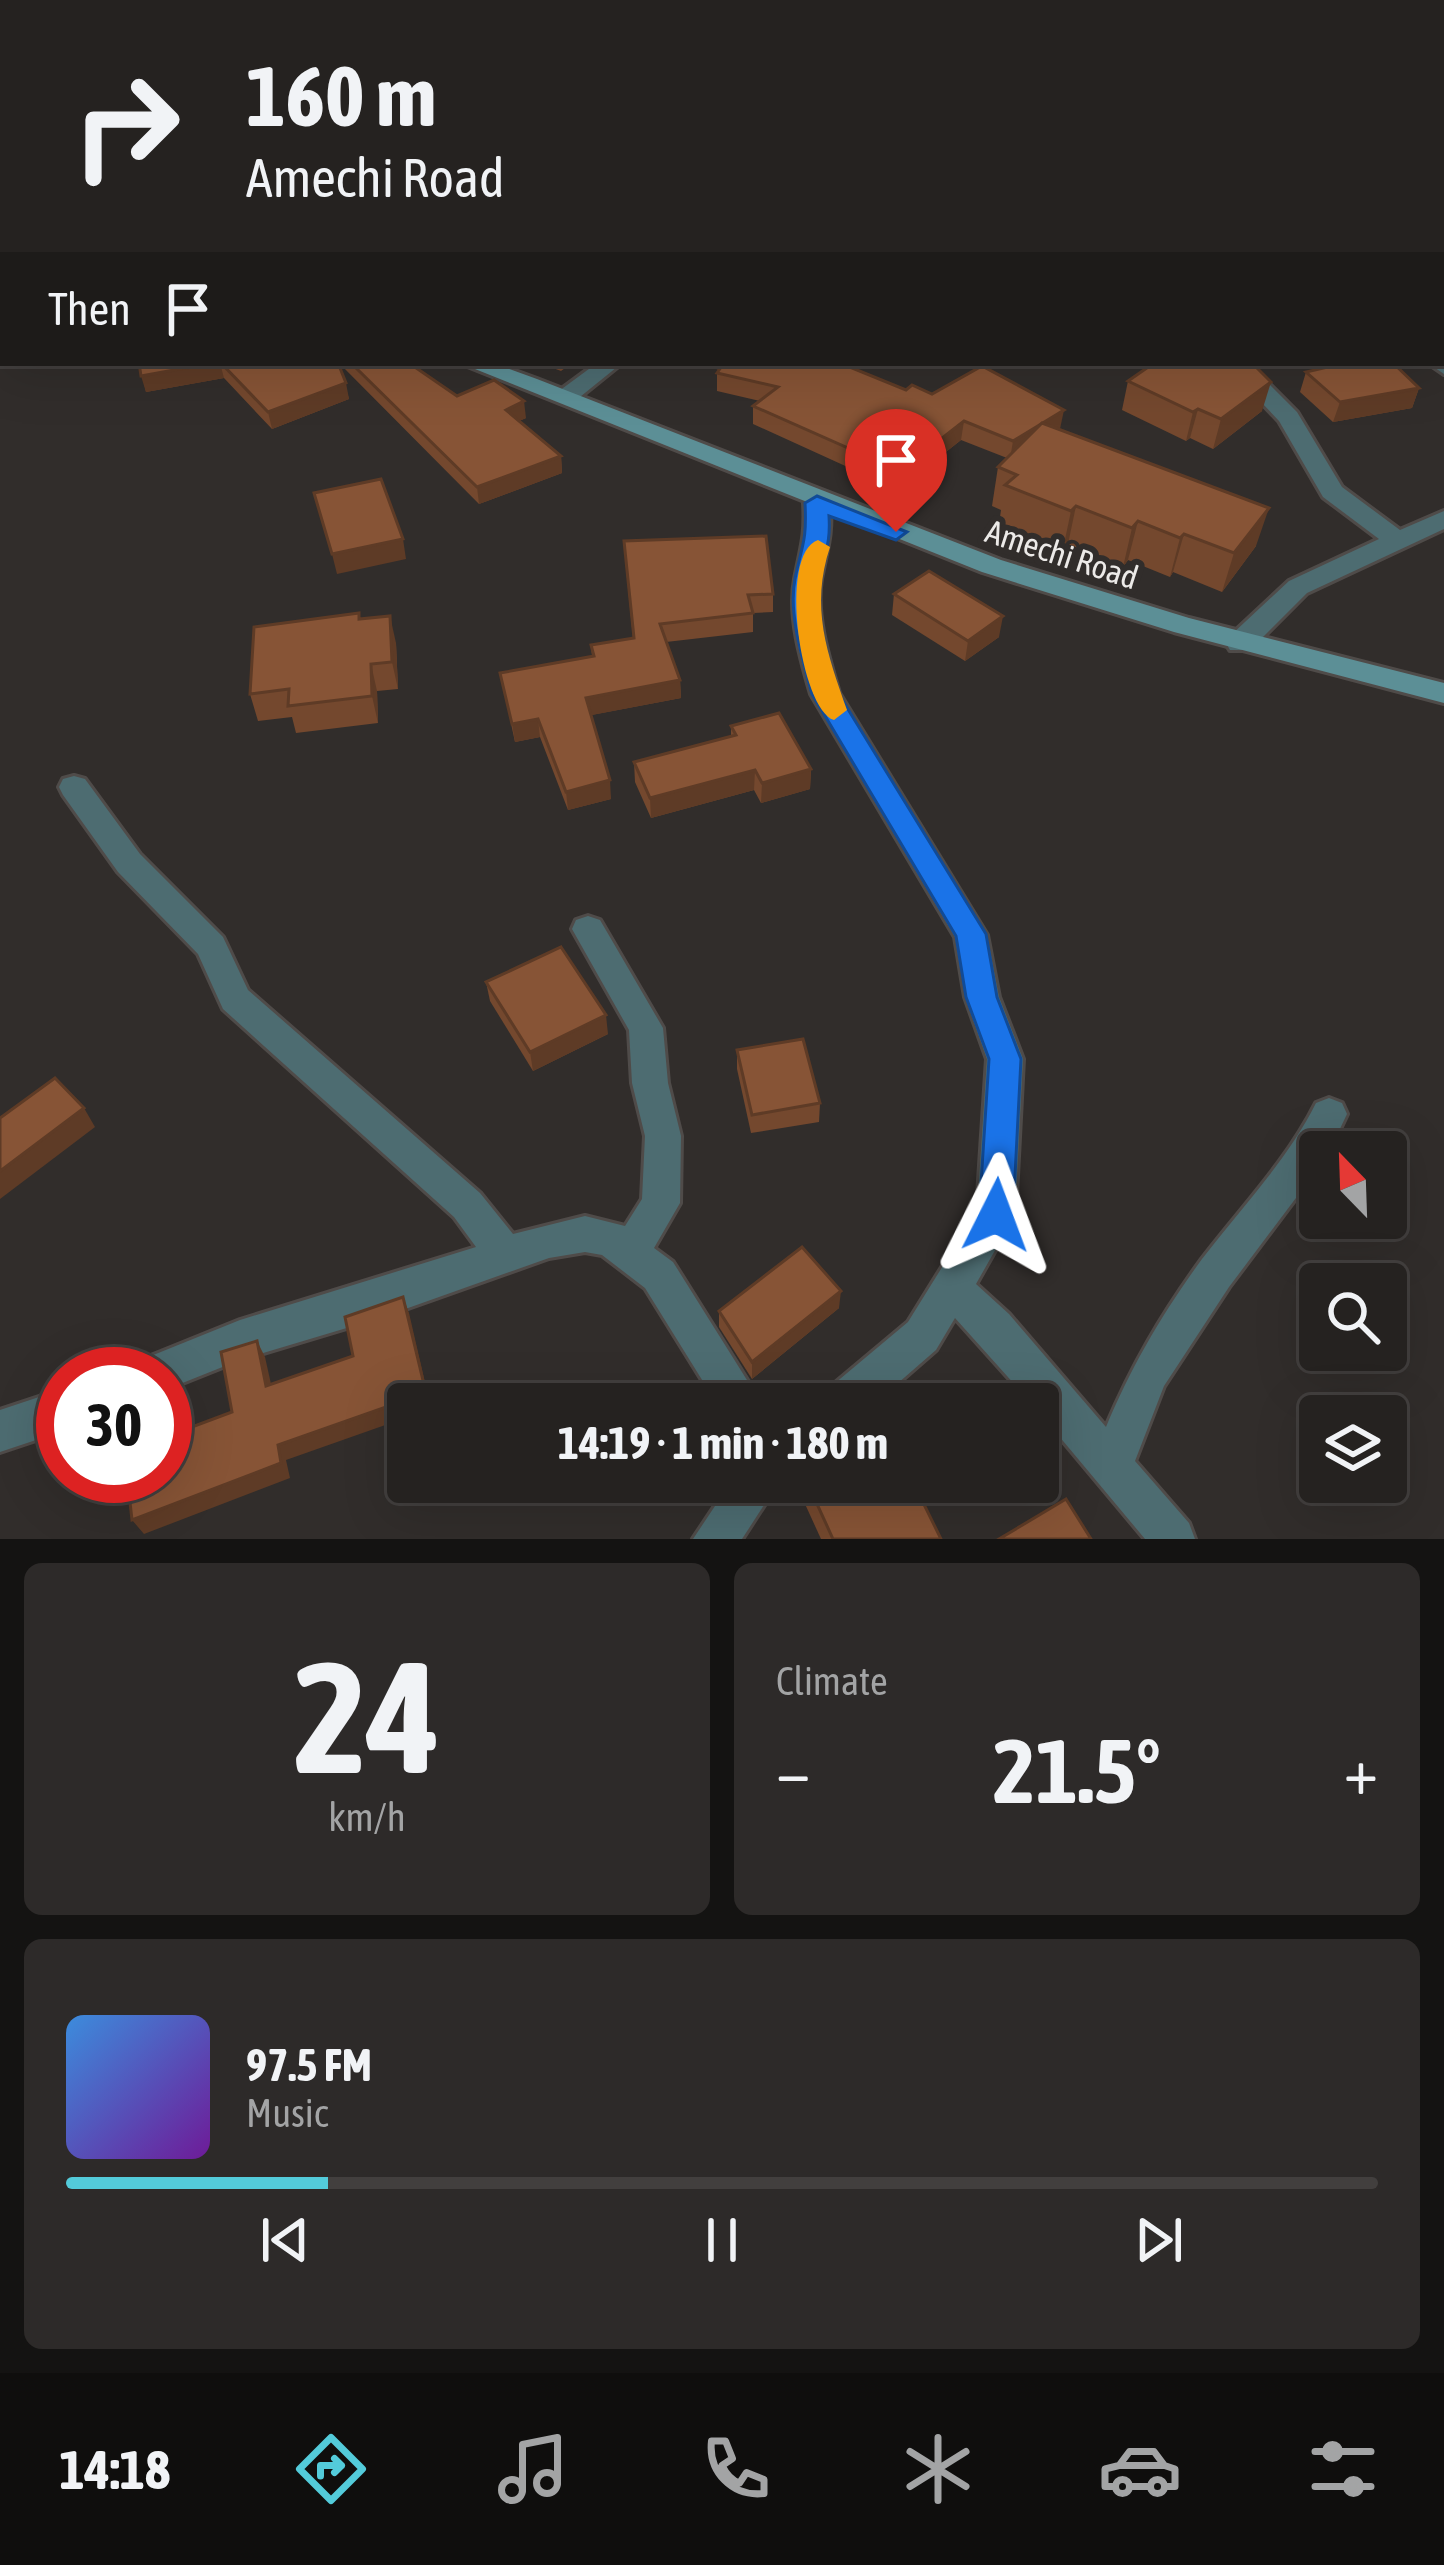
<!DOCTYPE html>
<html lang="en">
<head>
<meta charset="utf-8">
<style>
  :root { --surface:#252220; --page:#2d2a29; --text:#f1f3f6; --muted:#a3a4a5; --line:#423f3e; --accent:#53cbda }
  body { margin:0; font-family:"Asap Condensed",sans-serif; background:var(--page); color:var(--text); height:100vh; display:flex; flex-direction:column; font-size:45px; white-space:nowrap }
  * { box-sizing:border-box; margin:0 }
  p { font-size:39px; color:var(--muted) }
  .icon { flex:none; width:66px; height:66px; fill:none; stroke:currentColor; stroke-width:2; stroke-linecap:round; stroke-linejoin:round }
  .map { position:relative; height:1539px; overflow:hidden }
  .details { display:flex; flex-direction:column; gap:24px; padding:24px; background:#141312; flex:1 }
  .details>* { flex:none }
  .hud { position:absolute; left:0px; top:0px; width:1446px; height:366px; box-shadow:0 12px 48px #0002,0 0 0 3px var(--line); background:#252220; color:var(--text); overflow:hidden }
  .needle { width:78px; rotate:337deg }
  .buttons { position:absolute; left:1299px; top:1131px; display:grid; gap:24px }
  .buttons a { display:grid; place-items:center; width:108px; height:108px; border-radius:12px; background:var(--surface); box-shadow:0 12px 48px #0002,0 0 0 3px var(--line); font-size:60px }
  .speed { position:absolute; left:36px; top:1347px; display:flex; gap:24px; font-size:60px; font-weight:700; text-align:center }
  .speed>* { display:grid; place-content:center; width:156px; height:156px; border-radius:50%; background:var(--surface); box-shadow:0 12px 48px #0002,0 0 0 3px var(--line); line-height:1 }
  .speed .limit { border:18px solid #d22; background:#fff; color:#111 }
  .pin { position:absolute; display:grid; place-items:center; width:102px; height:102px; color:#fff; margin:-123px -51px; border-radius:50% 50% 50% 0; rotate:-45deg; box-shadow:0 0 12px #0007 }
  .pin .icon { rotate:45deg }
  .me { position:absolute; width:132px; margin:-66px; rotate:3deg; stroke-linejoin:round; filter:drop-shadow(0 0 9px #0008) }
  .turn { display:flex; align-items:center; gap:42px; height:252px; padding:0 48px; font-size:54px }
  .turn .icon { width:156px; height:156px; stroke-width:2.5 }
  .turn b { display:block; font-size:84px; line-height:102px }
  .then { display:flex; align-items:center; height:114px; padding:0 48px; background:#0003; gap:24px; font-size:45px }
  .big { font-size:90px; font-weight:700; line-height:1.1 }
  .details .tile { flex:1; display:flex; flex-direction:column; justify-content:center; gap:18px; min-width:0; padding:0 42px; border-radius:18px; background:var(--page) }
  .details .dial { align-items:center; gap:0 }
  .dial b { font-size:156px; line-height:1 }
  .song { display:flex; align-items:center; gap:36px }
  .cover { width:144px; height:144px; border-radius:18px; background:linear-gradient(135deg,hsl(210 70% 55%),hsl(280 70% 35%)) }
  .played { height:12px; border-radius:6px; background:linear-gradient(90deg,var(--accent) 20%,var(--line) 20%) }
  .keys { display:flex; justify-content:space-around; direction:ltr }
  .heat { display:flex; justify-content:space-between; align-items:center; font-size:66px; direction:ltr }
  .details .tiles { flex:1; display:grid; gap:24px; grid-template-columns:1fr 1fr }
  .tile:last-child { grid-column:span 2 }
  .trip { position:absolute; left:387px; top:1383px; width:672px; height:120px; border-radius:12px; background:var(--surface); box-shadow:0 12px 48px #0002,0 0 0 3px var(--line); font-weight:700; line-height:120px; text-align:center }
  .dock { display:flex; height:192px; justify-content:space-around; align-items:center; background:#0f0e0d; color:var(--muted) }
  .dock .icon { width:84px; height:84px }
  .dock .on { color:var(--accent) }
  .dock b { font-size:54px; color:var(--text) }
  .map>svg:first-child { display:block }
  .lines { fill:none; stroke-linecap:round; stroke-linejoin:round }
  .street-casing { stroke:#4f4b49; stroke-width:6 }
  .secondary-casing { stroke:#4f4b49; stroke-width:6 }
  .street { fill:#4d6c71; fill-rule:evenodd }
  .secondary { fill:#5c8f96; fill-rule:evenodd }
  .wall { fill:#74482e }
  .shaded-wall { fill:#5e3b26 }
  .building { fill:#875436; stroke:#5e3b26; stroke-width:3 }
  .route { fill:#1a73e8; stroke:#114b97; stroke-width:3 }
  .slow { fill:#f59e0b }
  .labels { text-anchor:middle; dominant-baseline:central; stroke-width:12; stroke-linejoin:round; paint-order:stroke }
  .street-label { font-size:33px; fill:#eceae8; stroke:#312d2b }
</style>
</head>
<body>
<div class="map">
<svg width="1444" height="1539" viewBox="0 0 1444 1539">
  <rect width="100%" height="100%" fill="#312d2b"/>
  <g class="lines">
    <!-- street casing -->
    <g class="street-casing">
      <g id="street">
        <polygon points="0,0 14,0 0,7"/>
        <polygon points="0,65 3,66 3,79 0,78"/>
        <rect x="1443" y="195" width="1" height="12"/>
        <polygon points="1444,357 1444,374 1428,363 1443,363"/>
        <polygon points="597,363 622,363 575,401 559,401 559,391"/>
        <polygon points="1224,363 1248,363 1297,412 1342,487 1400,530 1444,511 1444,529 1307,593 1250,650 1230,650 1226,643 1230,636 1289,581 1379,539 1323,497 1279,421"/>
        <path d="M817,495L830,503C832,537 827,547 821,579C815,615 829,659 839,693L987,935L999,997L1023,1059L1015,1215L976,1284L1009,1314L1106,1427C1132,1365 1162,1314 1202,1259C1241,1208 1287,1161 1316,1103L1329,1098L1342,1103L1347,1114L1329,1152H1320V1166L1229,1287L1164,1386L1135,1461L1189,1523L1195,1539H1145L1038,1411V1404H1032L955,1318L936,1350L874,1404H822L828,1389L908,1322L977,1211L987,1059L965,997L955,937L811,694C801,660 788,615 795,579C801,547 806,537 804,503Z"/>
        <polygon points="74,776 85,779 140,854 223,937 248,990 480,1193 513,1234 585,1216 625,1226 642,1199 645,1136 632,1083 629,1030 572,929 576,920 588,916 600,920 663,1028 668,1083 681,1136 680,1203 654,1248 673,1262 762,1404 717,1404 645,1288 602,1255 585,1252 549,1258 380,1318 240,1360 165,1390 165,1374 135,1374 141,1360 240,1320 476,1247 454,1217 223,1009 198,954 118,872 63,795 59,787 63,779"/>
        <polygon points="63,1389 63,1431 0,1452 0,1410"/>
        <polygon points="731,1482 779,1482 742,1539 693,1539"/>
      </g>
    </g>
    <!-- secondary casing -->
    <g class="secondary-casing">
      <polygon id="secondary" points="460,363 493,363 537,379 1001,560 1189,618 1444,683 1444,703 1174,632 982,572"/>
    </g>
    <!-- street -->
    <use href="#street" class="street"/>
    <!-- secondary -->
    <use href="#secondary" class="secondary"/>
  </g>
  <!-- wall -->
  <g class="wall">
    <polygon points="139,363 409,363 457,396 526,418 519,421 561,456 562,473 479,504 339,363 349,399 272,429 224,378 146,392"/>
    <polygon points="540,363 572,363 561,371"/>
    <polygon points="700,363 840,363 906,390 932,394 1060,429 1256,546 1222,592 1173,572 1170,577 1128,560 1123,567 1068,544 1063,549 999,524 1001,510 992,506 998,467 1007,458 961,440 898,490 753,424 753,406 760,401 717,391 717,373 719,370"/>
    <polygon points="1329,363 1393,363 1419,388 1412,408 1333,422 1300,392 1306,372 1333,366"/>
    <polygon points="1128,381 1262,411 1213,449 1190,438 1186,441 1122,410"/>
    <polygon points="625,559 773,594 773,612 753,613 753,632 666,642 680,680 681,698 591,715 611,799 568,810 540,737 515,742 500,673 592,656 591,645 633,638"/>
    <polygon points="894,594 999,637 965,661 892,615"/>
    <polygon points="360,619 396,643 398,689 377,691 378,723 296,733 292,717 258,721 250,694"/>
    <polygon points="731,726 811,769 810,789 761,803 754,790 651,818 635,782 634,762 731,737"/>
    <polygon points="486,982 608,1034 533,1071 490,1001"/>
    <polygon points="737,1050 820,1103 819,1122 751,1133 737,1069"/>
    <polygon points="839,1308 752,1379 719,1327 719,1311"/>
    <polygon points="795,1482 913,1482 941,1539 821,1539"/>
  </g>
  <!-- shaded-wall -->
  <g class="shaded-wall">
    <polygon points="244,0 279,0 279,3 235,3"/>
    <polygon points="3,261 3,278 0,280 0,262"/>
    <polygon points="213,363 220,363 224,378 146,392 141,376"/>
    <polygon points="1271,382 1262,411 1213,449 1221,419"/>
    <polygon points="346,383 349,399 272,429 268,412"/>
    <polygon points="1419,388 1412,408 1333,422 1340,402"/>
    <polygon points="524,401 526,418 508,426 506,410"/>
    <polygon points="1198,409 1190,438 1186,441 1193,412"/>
    <polygon points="1064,410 1060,429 1010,459 1013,441"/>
    <polygon points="964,421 961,440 898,490 900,471"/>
    <polygon points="561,456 562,473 479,504 477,487"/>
    <polygon points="1076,506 1068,544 1063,549 1071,511"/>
    <polygon points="1269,508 1256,546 1222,592 1234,553"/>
    <polygon points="1138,521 1128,560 1123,567 1132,528"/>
    <polygon points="1184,534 1173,572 1170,577 1180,538"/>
    <polygon points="403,539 406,559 337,574 332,554"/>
    <polygon points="390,616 396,643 398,689 392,662"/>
    <polygon points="1003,616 999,637 965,661 968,641"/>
    <polygon points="371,664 377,691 378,723 372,696"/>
    <polygon points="680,680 681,698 587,716 586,698"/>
    <polygon points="538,719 540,737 515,742 512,724"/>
    <polygon points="811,769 810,789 761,803 762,783"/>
    <polygon points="755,770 754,790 651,818 650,798"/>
    <polygon points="610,780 611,799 568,810 566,792"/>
    <polygon points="606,1015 608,1034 533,1071 530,1052"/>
    <polygon points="84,1108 95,1127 0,1199 0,1171"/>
    <polygon points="841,1291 839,1308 752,1379 752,1362"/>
    <polygon points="403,1297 409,1313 430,1404 408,1404 408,1417 286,1460 290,1478 144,1534 132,1520 278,1445"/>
    <polygon points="257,1341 265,1357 275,1402 266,1386"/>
  </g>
  <!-- building -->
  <g class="building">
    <polygon points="48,0 244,0 235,3 52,3"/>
    <polygon points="372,0 894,0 895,2 374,3"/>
    <polygon points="1443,40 1444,40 1444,160 1443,159"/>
    <polygon points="3,93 3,221 1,220 3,221 3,261 0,262 2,161 0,161 0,95"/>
    <polygon points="139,363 213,363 141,376"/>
    <polygon points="221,363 338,363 346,383 268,412"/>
    <polygon points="351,363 409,363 457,396 494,380 524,401 506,410 561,456 477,487"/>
    <polygon points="724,363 840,363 906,390 912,385 932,394 982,366 1064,410 1013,441 964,421 900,471 753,406 778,387 717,373"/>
    <polygon points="1154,363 1252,363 1271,382 1221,419 1198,409 1193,412 1128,381"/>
    <polygon points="1345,363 1393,363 1419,388 1340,402 1306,372"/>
    <polygon points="1042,423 1269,508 1234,553 1184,534 1180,538 1138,521 1132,528 1076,506 1071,511 1005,485 1017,475 998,467"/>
    <polygon points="381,479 403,539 332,554 314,493"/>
    <polygon points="766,536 773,594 748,595 753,613 660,624 680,680 586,698 610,780 566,792 538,719 512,724 500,673 594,656 591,645 634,638 624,541"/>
    <polygon points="929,571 1003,616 968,641 894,594"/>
    <polygon points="359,613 359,619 390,616 392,662 371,664 372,696 288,706 289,689 250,694 254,627"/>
    <polygon points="779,713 811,769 762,783 755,770 650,798 634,762 736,735 731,726"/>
    <polygon points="561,947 606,1015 530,1052 486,982"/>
    <polygon points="803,1039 820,1103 752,1115 737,1050"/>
    <polygon points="55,1078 84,1108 0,1171 0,1118"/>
    <polygon points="802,1247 841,1291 752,1362 719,1311"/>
    <polygon points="403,1297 426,1393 278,1445 281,1463 132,1520 127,1476 165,1476 165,1437 232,1412 221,1352 257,1341 266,1386 353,1356 345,1317"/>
    <polygon points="807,1482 913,1482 941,1539 833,1539"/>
    <polygon points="1066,1499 1091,1539 999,1539"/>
  </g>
  <!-- route -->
  <path class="route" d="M817,496L907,532L896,540L829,516C831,548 823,553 819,581C814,616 829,660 838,693L986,934L997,997L1021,1059L1013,1215L1008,1227L996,1231L984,1227L979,1215L989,1059L966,997L956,936L812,694C803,660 788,614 795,579C802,544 807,542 805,503Z"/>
  <!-- slow -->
  <path class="slow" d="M818,540L830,547C810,607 827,653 847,710L834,720C801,710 777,554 818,540Z"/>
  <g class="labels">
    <!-- street labels -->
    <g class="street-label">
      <text transform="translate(1062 554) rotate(18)">Amechi Road</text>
    </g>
  </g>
</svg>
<div class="buttons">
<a><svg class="needle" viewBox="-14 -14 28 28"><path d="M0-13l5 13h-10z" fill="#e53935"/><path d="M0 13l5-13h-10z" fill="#a3a4a5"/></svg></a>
<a><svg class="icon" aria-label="search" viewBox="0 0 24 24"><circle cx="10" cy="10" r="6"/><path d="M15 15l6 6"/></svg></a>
<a><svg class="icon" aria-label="layers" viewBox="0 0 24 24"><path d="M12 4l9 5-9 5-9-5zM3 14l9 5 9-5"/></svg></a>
</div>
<div class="speed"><div class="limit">30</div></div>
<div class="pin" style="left:896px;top:532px;background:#d93025"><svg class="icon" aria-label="arrive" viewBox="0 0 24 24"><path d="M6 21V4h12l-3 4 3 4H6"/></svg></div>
<svg class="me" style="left:996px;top:1215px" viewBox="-20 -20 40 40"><path d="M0-17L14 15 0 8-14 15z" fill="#1a73e8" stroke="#fff" stroke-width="4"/></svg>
<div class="trip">14:19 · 1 min · 180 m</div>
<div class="hud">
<div class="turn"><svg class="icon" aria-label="right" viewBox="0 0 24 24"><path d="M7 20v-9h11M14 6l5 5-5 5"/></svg><div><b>160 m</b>Amechi Road</div></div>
<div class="then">Then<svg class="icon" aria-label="arrive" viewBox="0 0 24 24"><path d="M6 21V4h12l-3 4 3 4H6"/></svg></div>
</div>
</div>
<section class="details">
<div class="tiles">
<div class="tile dial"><b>24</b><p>km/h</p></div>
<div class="tile"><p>Climate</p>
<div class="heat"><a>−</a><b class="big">21.5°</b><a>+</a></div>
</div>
<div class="tile">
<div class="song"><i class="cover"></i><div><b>97.5 FM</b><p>Music</p></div></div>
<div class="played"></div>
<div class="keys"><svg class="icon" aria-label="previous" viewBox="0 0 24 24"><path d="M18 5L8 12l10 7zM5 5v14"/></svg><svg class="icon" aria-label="pause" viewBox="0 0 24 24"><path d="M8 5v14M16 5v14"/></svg><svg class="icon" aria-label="next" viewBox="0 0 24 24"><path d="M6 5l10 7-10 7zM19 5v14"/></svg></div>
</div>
</div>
</section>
<nav class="dock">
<b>14:18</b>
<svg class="icon on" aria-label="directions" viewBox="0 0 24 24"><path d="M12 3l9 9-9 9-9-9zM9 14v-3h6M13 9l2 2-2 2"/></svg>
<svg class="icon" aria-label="music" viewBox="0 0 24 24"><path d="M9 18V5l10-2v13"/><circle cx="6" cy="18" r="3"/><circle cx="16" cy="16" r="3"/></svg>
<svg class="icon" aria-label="phone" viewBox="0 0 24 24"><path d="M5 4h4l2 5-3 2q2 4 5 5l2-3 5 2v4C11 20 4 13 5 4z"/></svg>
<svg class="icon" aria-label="climate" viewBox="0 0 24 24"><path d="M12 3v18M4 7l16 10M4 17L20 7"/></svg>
<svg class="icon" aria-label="car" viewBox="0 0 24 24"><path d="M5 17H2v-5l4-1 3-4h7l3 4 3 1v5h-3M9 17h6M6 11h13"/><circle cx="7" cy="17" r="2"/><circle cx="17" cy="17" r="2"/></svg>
<svg class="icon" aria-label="filters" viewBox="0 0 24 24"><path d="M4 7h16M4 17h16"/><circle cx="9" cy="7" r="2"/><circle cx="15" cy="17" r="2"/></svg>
</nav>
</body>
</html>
